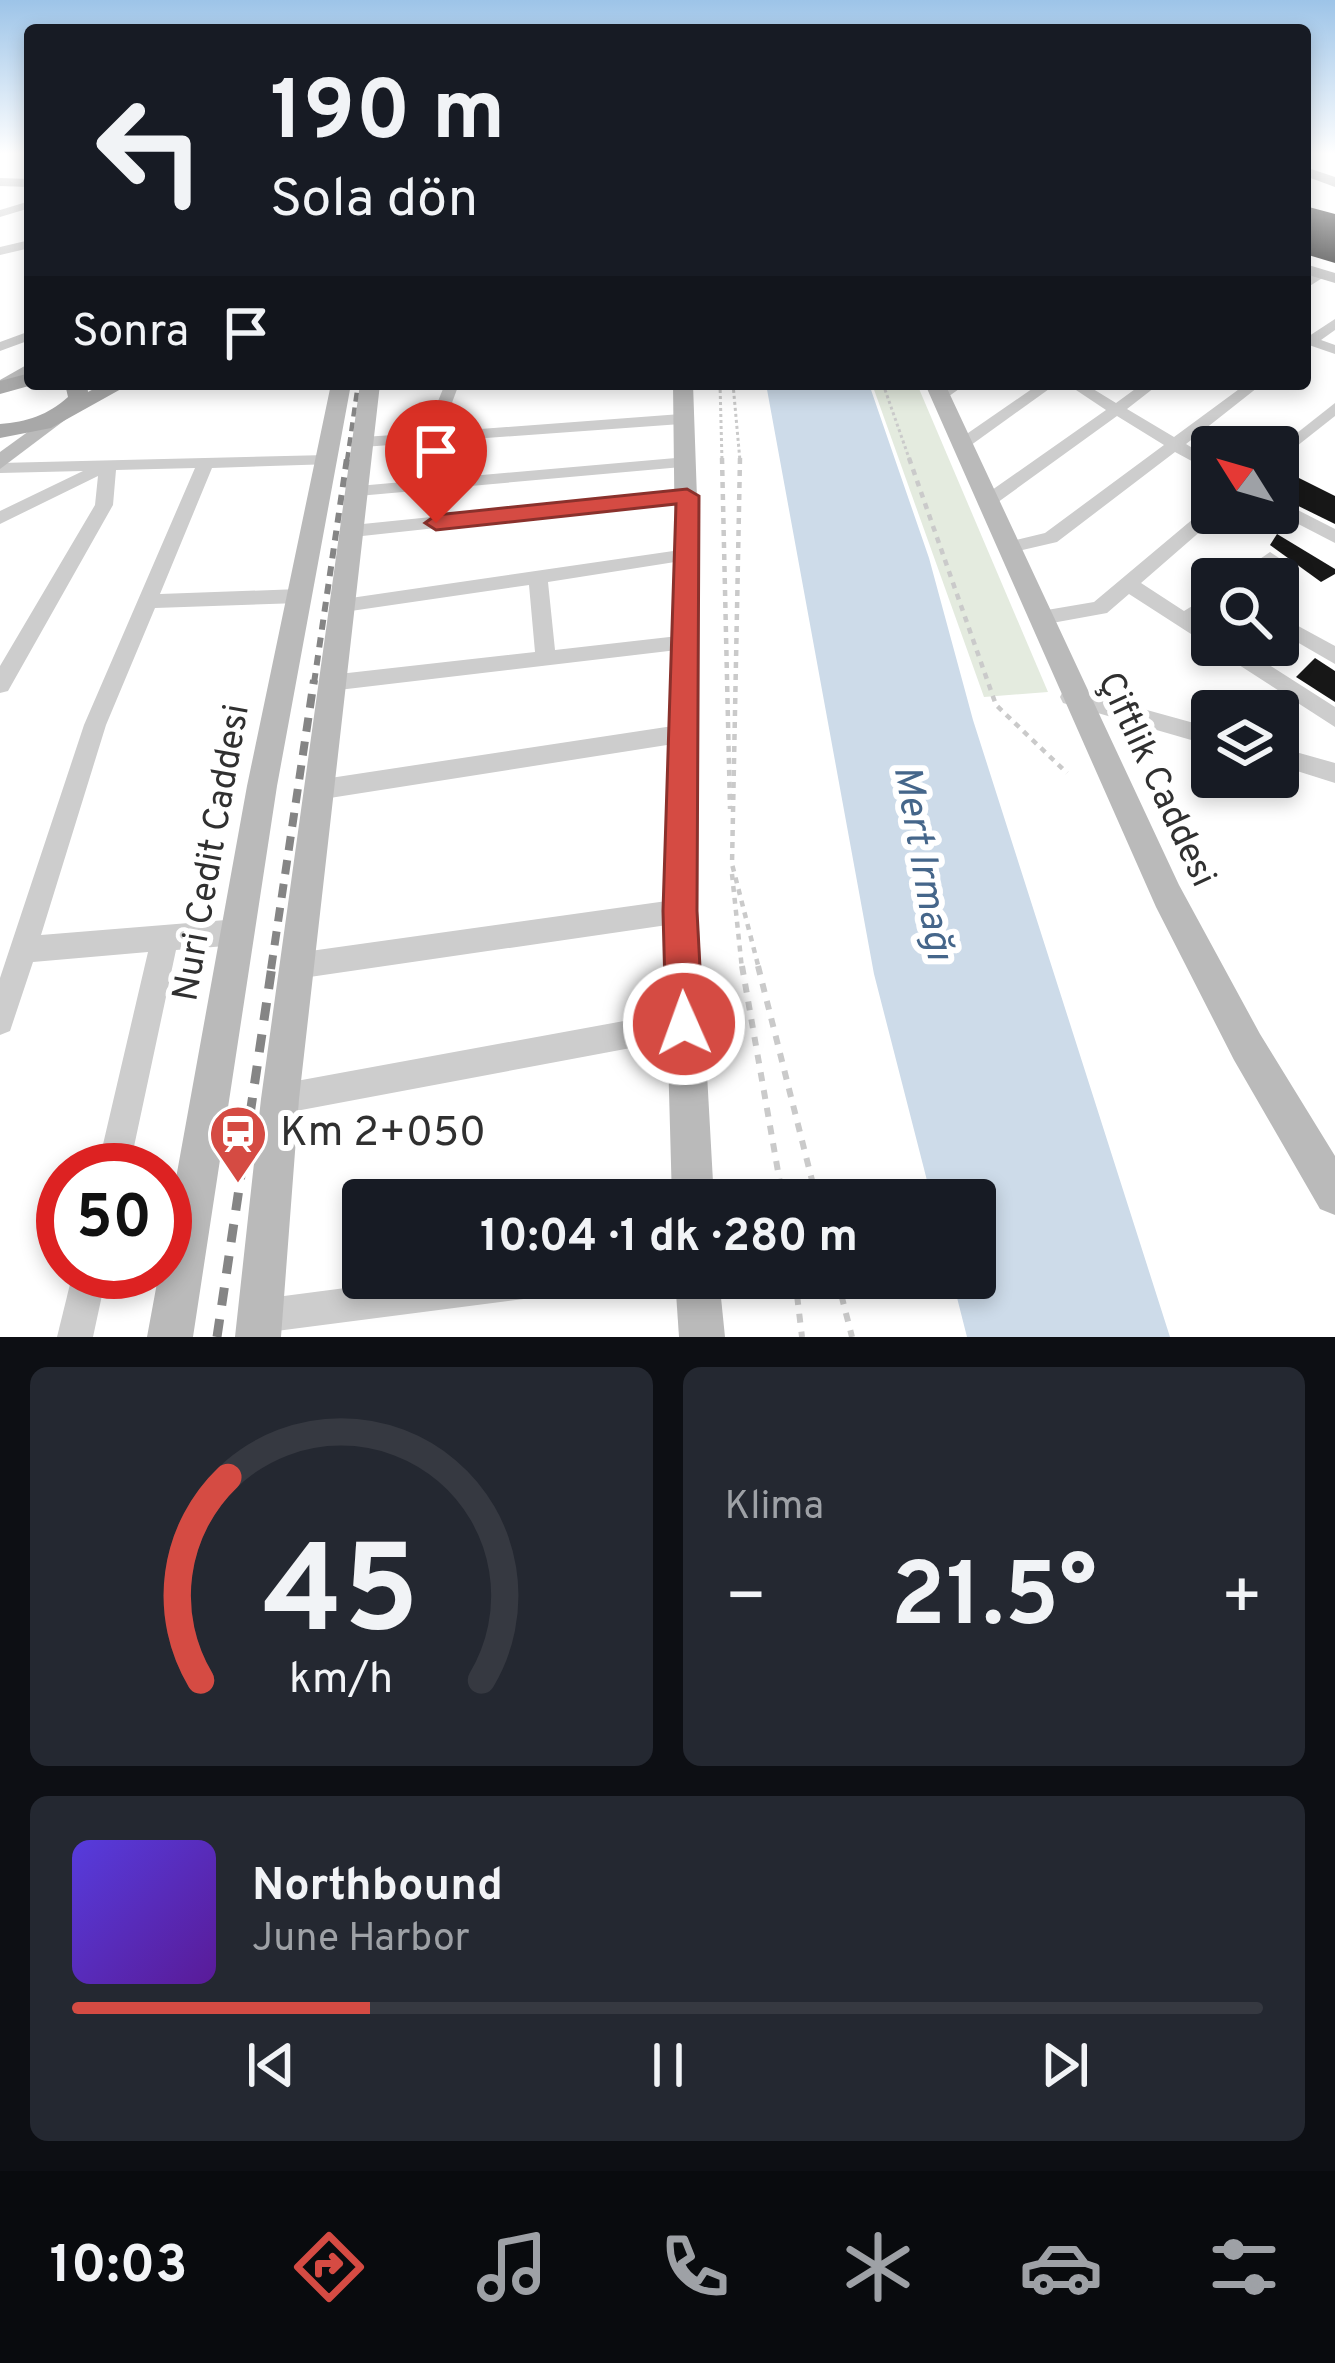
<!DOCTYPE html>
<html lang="tr">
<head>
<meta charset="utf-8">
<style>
  :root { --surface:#171b24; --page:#242831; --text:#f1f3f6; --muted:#9ea1a6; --line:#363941; --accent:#d54b43 }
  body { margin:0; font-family:Overpass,sans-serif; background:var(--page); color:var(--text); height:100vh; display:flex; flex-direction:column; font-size:45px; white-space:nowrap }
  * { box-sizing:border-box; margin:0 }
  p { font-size:39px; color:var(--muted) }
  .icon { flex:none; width:66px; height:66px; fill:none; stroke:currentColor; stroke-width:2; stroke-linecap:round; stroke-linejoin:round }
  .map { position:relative; height:1337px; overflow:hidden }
  .drawer { display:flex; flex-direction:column; gap:30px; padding:30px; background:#0d0f14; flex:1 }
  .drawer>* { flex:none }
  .guide { position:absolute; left:24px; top:24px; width:1287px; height:366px; border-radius:12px; box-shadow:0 6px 18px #0003; background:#171b24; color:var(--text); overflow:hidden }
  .needle { width:78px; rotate:307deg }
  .controls { position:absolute; left:1191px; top:426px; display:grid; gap:24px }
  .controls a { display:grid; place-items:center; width:108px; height:108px; border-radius:12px; background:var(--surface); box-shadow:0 6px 18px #0003; font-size:60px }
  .speed { position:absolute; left:36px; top:1143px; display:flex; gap:24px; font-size:60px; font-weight:700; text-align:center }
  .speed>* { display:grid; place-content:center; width:156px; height:156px; border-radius:50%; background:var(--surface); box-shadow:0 6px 18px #0003; line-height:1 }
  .speed .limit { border:18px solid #d22; background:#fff; color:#111 }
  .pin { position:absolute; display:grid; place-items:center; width:102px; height:102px; color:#fff; margin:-123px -51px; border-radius:50% 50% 50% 0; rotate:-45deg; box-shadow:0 0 12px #0007 }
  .pin .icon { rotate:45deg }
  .me { position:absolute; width:132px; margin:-66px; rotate:358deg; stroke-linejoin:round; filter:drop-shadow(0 0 9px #0008) }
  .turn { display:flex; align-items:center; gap:42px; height:252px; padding:0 48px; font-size:54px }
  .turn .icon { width:156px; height:156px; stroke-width:2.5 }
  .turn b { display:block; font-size:84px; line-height:102px }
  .then { display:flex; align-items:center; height:114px; padding:0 48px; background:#0003; gap:24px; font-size:45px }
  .big { font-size:90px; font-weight:700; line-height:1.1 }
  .drawer .tile { flex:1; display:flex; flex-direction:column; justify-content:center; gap:18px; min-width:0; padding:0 42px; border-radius:18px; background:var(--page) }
  .drawer .dial { align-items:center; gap:0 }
  .dial svg { height:312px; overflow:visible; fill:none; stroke:var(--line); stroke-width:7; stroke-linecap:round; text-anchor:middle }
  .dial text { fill:var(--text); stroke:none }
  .song { display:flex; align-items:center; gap:36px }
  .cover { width:144px; height:144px; border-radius:18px; background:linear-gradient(135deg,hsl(250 70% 55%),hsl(270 70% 35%)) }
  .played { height:12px; border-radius:6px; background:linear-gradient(90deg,var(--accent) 25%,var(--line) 25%) }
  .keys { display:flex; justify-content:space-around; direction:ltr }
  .heat { display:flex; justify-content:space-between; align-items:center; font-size:66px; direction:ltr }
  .drawer .tiles { flex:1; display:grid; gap:30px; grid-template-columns:1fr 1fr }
  .tile:last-child { grid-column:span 2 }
  .trip { position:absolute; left:342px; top:1179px; width:654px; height:120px; border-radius:12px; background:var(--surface); box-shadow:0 6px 18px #0003; font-weight:700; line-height:120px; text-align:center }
  .dock { display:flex; height:192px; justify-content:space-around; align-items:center; background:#090b0e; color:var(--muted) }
  .dock .icon { width:84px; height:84px }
  .dock .on { color:var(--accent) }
  .dock b { font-size:54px; color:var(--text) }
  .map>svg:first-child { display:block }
  .green { fill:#e4ebdf }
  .water { fill:#cddbe9 }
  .building { fill:#171717 }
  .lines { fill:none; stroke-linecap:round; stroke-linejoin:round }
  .path-far2 { stroke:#cacaca; stroke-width:3; stroke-dasharray:3 3; stroke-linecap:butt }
  .path-far1 { stroke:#cacaca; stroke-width:4.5; stroke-dasharray:6 6; stroke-linecap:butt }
  .path { stroke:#cacaca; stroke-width:6; stroke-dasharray:9 9; stroke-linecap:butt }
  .street { fill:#cdcdcd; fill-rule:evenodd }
  .secondary { fill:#bababa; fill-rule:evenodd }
  .primary { fill:#a8a8a8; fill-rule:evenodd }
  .rail-far3 { stroke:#858585; stroke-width:4.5; stroke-dasharray:9 6; stroke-linecap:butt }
  .rail-far2 { stroke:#858585; stroke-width:6; stroke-dasharray:10 8; stroke-linecap:butt }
  .rail-far1 { stroke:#858585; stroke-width:8; stroke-dasharray:14 10; stroke-linecap:butt }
  .rail { stroke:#858585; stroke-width:9; stroke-dasharray:18 14; stroke-linecap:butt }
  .route { fill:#d54b43; stroke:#8a312c; stroke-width:3 }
  .labels { text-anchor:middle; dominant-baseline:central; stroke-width:12; stroke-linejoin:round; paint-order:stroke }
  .street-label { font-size:36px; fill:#303030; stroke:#fff }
  .water-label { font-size:39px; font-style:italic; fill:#45668a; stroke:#fff }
  .near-poi-label { font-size:42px; fill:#303030; stroke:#fff; text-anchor:start }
</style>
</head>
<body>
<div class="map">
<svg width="1335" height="1337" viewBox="0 0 1335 1337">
  <rect width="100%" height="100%" fill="#fff"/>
  <!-- green -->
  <polygon class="green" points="872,384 917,384 1048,692 984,697"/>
  <!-- water -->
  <polygon class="water" points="766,384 869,384 929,558 973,720 1170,1337 967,1337 952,1278 975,1278 975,1200 932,1200 874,974"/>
  <!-- building -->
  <g class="building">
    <polygon points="1305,206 1335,214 1335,263 1305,254"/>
    <polygon points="1297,477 1335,496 1335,524 1278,496 1278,489"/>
    <polygon points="1277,534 1335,569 1335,574 1321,582 1270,545"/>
    <polygon points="1315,658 1335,671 1335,702 1296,677"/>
  </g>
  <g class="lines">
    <!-- path-far2 -->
    <g class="path-far2">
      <polyline points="720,384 722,461"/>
      <polyline points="733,384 740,461"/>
      <polyline points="883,384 910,461"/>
    </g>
    <!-- path-far1 -->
    <g class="path-far1">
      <polyline points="722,458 730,809"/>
      <polyline points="740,458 732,864 759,969"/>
      <polyline points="909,458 996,705 1067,773"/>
      <polyline points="732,874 742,969"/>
    </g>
    <!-- path -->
    <g class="path">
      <polyline points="742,966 783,1200"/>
      <polyline points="758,966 817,1200"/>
      <polyline points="795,1278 802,1337"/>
      <polyline points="837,1278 852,1337"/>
    </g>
    <!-- street -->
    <g class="street">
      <polygon points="30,201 30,208 0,217 0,210"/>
      <polygon points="30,240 30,248 0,255 0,247"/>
      <polygon points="1317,272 1327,275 1305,289 1305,280"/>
      <polygon points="1335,319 1335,330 1321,340 1335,345 1335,354 1306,344 1306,338"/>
      <polygon points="30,331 30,340 0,351 0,342"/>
      <polygon points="445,384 459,384 441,432 681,414 689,419 681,424 363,447 355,442 363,437 425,433"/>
      <polygon points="949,384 966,384 945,399 935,399 935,393"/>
      <polygon points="1039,384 1056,384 967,448 955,448 955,442"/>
      <polygon points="1067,384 1085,384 1116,403 1142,384 1159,384 1127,409 1174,437 1246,384 1262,384 1186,444 1212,460 1212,472 1175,452 1057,542 1010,553 1003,551 1001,547 1003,543 1045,533 1164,445 1117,416 994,505 982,505 982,497 1106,410"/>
      <polygon points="1335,403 1335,416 1278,461 1278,448"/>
      <polygon points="327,455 333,456 333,464 212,468 160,594 300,589 310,596 300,603 155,608 106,725 41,935 238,919 247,923 251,932 247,941 238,945 176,950 129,1170 97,1170 148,952 33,962 10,1031 0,1035 0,978 84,725 195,468 116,470 113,505 8,691 0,693 0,666 95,505 98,476 0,524 0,511 83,471 0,473 0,463"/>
      <polygon points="687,457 695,462 693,466 358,496 349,491 358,486"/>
      <polygon points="687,491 696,496 693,500 353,537 344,531 353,525"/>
      <polygon points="1278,500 1335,529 1335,543 1277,513"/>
      <polygon points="1212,506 1212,513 1220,513 1218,516 1141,583 1184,611 1212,594 1212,611 1199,621 1212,629 1212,645 1238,645 1335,707 1335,727 1129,594 1107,613 1041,625 1031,618 1041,611 1094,602 1206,508"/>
      <polygon points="687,549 696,555 694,559 548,582 555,650 687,635 694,638 697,643 694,648 330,691 322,689 319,683 322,677 330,675 535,652 529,585 344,612 337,610 334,605 337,600"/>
      <polygon points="1270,552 1279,558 1254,579 1231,579"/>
      <polygon points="1278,615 1335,646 1335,664 1278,631"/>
      <polygon points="1071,689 1212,728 1212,746 1063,703 1060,697 1063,691"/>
      <polygon points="686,724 694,727 697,733 694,739 686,742 317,800 309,797 305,790 309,783 317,780"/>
      <polygon points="1278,747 1335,763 1335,783 1278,765"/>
      <polygon points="681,899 690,902 694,911 690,920 681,923 296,979 286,976 282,966 286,956 296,953"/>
      <polygon points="684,1010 694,1014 698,1024 694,1034 684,1038 280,1114 269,1110 265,1099 269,1088 280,1084"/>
      <polygon points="73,1272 107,1272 93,1337 57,1337"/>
      <polygon points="422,1278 572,1278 567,1290 555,1295 261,1333 249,1328 244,1316 249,1304 261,1299"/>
    </g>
    <!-- secondary -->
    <g class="secondary">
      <polygon points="0,178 30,179 30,187 0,186"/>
      <polygon points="1305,264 1335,273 1335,283 1305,274"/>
      <polygon points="30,363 30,377 10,391 0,392 0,380"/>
      <polygon points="331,384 351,384 277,786 193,1337 147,1337 159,1272 165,1272 165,1239 247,786"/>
      <polygon points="360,384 380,384 299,1099 281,1337 235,1337 261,1099"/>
      <polygon points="673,384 693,384 699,555 698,911 714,1200 672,1200 664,911 675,555"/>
      <polygon points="925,384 945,384 1179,885 1260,1034 1335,1156 1335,1215 1320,1209 1234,1060 1156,907"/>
      <polygon points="58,410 68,416 65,420 0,469 0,452"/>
      <polygon points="675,1278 719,1278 725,1337 679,1337"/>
    </g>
    <!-- primary -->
    <g class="primary">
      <polygon points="1305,167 1335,177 1335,187 1305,176"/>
      <polygon points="30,373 30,384 36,384 0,394 0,381"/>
      <path d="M65,384H87L88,392L103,384H130L51,428L0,438V424C27,422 48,415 68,397Z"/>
    </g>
    <!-- rail-far3 -->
    <polyline class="rail-far3" points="347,461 358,384"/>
    <!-- rail-far2 -->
    <polyline class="rail-far2" points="314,683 347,458"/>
    <!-- rail-far1 -->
    <polyline class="rail-far1" points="271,969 314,680"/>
    <!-- rail -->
    <polyline class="rail" points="217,1337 272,966"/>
  </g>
  <!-- sky -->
  <linearGradient id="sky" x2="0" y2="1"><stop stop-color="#9dc4e8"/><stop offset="0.45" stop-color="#fff"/><stop offset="1" stop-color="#fff" stop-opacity="0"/></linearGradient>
  <rect width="1335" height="341" fill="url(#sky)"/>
  <!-- route -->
  <polygon class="route" points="687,489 699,496 697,911 703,1024 697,1037 684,1042 671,1037 666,1024 663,911 676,504 436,530 425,523 436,515"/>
  <!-- icons -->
  <defs>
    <g id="station-pin" transform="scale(3)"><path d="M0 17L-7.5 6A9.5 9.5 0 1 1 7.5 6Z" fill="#d54b43" stroke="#fff"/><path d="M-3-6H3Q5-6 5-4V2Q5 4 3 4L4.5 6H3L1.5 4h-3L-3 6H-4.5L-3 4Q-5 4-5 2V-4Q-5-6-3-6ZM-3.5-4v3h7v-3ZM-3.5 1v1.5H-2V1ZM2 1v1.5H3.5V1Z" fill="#fff"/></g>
  </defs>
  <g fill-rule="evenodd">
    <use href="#station-pin" x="238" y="1134"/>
  </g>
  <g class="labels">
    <!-- street labels -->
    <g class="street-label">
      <text transform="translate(1155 780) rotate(65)">Çiftlik Caddesi</text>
      <text transform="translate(213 853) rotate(-80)">Nuri Cedit Caddesi</text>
    </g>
    <!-- water labels -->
    <g class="water-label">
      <text transform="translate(921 863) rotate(80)">Mert Irmağı</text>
    </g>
    <!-- near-poi labels -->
    <g class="near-poi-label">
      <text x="280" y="1134">Km 2+050</text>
    </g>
  </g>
</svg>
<div class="controls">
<a><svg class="needle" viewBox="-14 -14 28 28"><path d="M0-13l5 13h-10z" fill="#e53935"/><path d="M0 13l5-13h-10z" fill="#9ea1a6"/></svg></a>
<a><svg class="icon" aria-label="search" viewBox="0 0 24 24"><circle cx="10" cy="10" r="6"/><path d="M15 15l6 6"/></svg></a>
<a><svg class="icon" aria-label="layers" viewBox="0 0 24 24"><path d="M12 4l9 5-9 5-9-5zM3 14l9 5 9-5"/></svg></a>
</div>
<div class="speed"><div class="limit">50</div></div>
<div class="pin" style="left:436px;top:523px;background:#d93025"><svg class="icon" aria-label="arrive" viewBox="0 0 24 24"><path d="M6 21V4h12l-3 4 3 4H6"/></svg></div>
<svg class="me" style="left:684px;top:1024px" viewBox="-20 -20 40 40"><circle r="17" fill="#d54b43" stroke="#fff" stroke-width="3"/><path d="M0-11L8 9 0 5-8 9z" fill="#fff"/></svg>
<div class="trip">10:04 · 1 dk · 280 m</div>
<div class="guide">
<div class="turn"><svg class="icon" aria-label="left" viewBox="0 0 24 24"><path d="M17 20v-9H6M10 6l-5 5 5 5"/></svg><div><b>190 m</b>Sola dön</div></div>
<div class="then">Sonra<svg class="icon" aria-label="arrive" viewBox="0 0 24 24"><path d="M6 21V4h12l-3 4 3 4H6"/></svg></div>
</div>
</div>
<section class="drawer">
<div class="tiles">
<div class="tile dial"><svg viewBox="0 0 100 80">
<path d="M14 69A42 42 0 1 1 86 69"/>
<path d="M14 69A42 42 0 0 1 21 17" stroke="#d54b43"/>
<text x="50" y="56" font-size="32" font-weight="700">45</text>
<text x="50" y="72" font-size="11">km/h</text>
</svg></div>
<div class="tile"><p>Klima</p>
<div class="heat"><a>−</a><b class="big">21.5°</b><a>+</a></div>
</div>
<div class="tile">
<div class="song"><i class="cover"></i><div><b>Northbound</b><p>June Harbor</p></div></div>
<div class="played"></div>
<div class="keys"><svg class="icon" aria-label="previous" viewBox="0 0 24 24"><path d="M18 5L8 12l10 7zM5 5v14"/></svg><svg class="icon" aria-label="pause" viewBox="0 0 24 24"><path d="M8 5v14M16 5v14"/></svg><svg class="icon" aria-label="next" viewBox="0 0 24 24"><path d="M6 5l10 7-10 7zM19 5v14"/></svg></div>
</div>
</div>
</section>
<nav class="dock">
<b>10:03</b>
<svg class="icon on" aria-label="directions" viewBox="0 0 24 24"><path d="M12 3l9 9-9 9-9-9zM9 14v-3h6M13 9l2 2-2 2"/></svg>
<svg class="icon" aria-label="music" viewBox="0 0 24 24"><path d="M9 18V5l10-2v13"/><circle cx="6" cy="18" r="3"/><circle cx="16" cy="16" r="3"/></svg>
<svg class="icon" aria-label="phone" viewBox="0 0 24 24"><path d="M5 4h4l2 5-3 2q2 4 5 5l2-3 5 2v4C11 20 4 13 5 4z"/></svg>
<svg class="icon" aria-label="climate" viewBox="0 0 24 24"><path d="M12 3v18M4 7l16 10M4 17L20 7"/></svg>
<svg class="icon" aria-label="car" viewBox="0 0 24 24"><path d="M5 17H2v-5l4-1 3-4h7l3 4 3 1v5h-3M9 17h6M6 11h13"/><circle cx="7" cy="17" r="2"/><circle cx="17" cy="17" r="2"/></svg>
<svg class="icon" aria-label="filters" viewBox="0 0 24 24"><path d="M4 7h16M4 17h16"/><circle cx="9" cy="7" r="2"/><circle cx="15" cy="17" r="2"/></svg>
</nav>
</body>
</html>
